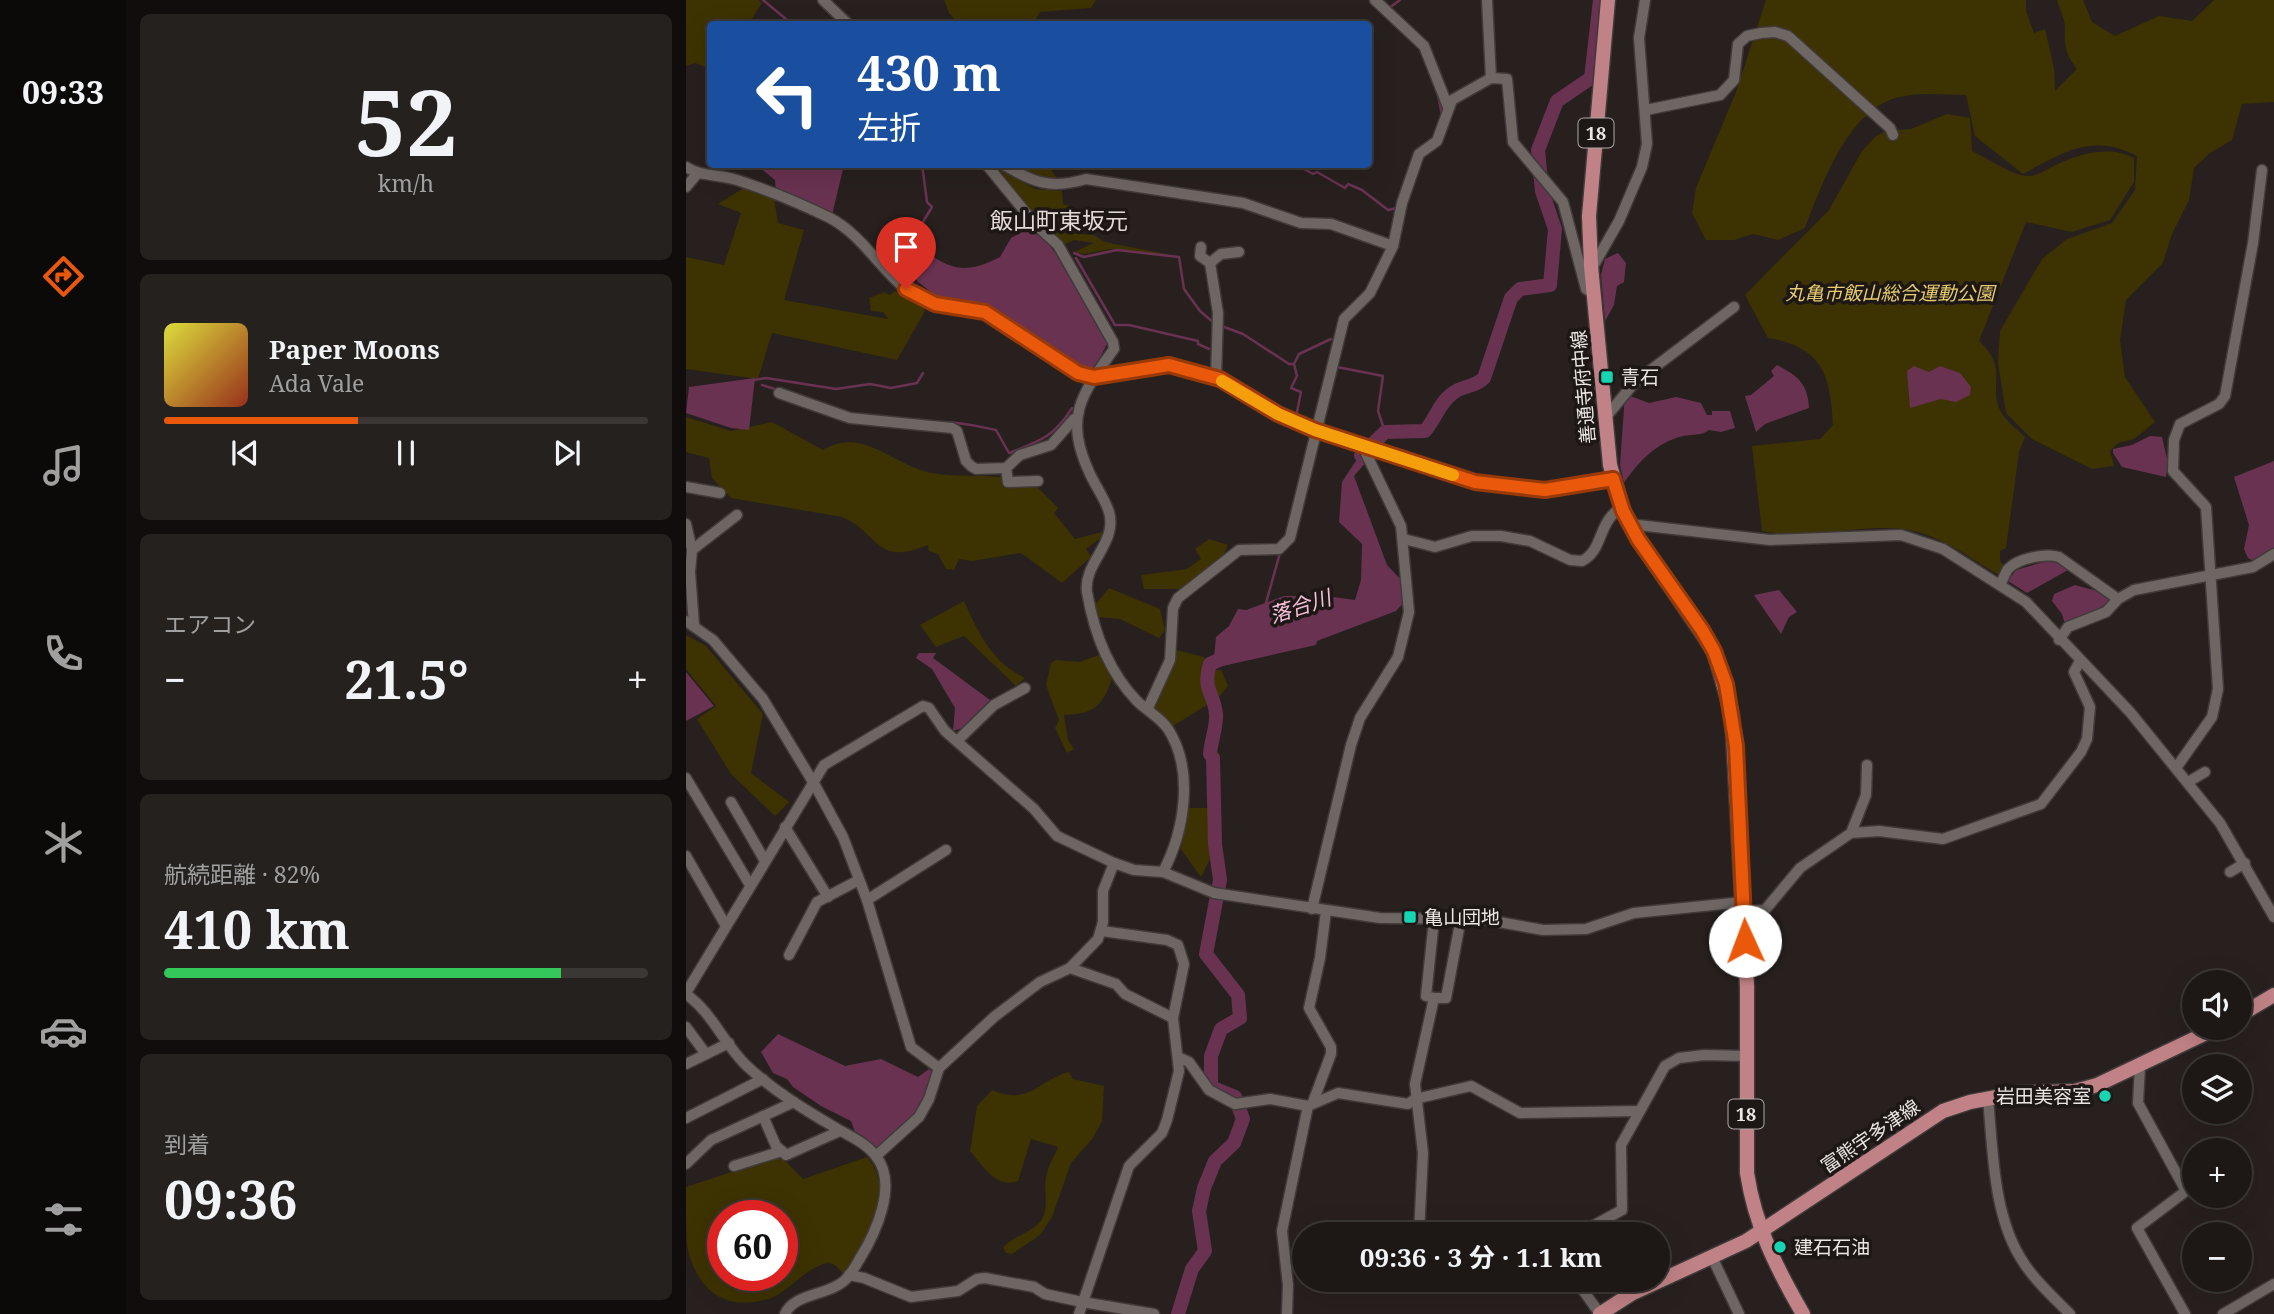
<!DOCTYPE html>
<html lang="ja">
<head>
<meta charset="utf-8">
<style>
  :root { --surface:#1d1816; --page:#25211f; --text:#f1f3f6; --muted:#a0a0a1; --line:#3b3735; --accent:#ea580c }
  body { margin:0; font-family:"Noto Serif","Noto Sans JP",serif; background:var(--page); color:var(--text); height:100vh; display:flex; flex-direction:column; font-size:26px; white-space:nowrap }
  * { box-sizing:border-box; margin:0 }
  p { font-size:23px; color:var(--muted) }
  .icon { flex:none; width:38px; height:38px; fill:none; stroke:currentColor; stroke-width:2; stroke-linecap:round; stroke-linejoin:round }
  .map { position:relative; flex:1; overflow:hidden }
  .sheet { display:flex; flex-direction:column; gap:14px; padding:14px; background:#100d0c; width:560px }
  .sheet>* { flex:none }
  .top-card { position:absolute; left:21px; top:21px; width:665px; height:147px; border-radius:7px; box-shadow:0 7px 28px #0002,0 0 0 2px var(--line); background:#1a4fa0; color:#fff; overflow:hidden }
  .controls { position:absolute; left:1496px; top:970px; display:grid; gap:14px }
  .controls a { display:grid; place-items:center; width:70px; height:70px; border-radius:50%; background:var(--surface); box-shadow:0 7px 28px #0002,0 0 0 2px var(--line); font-size:35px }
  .speed { position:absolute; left:21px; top:1200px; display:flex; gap:14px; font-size:35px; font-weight:700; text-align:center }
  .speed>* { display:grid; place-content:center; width:91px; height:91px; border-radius:50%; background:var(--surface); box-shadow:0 7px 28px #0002,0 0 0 2px var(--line); line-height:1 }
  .speed .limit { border:10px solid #d22; background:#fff; color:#111 }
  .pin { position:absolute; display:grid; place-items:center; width:60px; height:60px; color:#fff; margin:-72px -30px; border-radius:50% 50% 50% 0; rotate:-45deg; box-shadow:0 0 7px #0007 }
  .pin .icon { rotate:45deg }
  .me { position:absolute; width:77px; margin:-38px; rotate:358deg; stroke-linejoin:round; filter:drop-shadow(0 0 5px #0008) }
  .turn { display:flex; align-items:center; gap:24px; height:147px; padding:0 35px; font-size:32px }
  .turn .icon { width:91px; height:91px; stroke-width:2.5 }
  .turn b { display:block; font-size:49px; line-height:60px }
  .big { font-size:52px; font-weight:700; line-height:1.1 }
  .sheet .tile { flex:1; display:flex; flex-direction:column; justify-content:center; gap:10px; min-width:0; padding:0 24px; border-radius:10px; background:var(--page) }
  .sheet .dial { align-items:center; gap:0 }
  .dial b { font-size:91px; line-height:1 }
  .song { display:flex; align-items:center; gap:21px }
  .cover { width:84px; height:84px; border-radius:10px; background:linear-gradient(135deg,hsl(60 70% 55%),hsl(10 70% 35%)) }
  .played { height:7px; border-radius:4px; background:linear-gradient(90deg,var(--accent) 40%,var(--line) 40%) }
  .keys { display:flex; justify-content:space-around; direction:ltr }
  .heat { display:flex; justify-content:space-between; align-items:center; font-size:38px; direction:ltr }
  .charge { height:10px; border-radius:5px; background:linear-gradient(90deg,#34c759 82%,var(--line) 0) }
  .trip { position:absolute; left:606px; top:1222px; width:378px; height:70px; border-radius:35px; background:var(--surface); box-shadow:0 7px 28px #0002,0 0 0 2px var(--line); font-weight:700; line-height:70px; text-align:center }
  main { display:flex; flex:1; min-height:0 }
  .dock { display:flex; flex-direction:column; width:126px; justify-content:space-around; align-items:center; background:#0c0a09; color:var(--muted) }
  .dock .icon { width:49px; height:49px }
  .dock .current { color:var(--accent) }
  .dock b { font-size:32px; color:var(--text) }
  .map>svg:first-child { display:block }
  .green { fill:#3d3201; fill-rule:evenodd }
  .water { fill:#693251 }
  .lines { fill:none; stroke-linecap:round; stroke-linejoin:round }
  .stream { stroke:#693251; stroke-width:2.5 }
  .river { stroke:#693251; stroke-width:14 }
  .minor-casing { stroke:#403a39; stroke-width:13 }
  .major-casing { stroke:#403a39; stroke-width:17 }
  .minor { stroke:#6e6663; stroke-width:10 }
  .major { stroke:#c08286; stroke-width:14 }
  .route-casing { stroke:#983908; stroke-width:18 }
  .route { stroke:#ea580c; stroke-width:12 }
  .slow { stroke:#f59e0b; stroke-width:12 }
  .poi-dot { fill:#17d5b3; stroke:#1d1715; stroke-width:2.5 }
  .labels { text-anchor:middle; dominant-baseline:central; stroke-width:7; stroke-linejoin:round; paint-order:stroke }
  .shield { fill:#1d1715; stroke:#ada8a7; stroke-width:2 }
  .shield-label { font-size:18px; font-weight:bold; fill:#ebe6e5 }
  .park-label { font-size:19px; font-style:italic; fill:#e6cc6f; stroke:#1d1715 }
  .poi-label { font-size:19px; fill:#ebe6e5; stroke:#1d1715; text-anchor:start }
  .street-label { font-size:19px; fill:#ebe6e5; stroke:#1d1715 }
  .water-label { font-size:21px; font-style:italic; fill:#f6c0db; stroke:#1d1715 }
  .quarter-label { font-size:23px; fill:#e3d9d6; stroke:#1d1715 }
</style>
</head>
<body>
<main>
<nav class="dock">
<b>09:33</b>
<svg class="icon current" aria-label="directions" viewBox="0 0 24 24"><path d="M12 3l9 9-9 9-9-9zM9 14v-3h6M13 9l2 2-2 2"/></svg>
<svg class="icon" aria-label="music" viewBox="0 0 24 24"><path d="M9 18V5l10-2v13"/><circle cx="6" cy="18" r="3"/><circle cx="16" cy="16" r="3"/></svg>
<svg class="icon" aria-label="phone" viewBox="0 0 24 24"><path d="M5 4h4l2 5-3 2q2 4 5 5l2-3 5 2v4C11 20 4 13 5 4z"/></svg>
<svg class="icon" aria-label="climate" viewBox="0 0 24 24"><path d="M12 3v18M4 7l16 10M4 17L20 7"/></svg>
<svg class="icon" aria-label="car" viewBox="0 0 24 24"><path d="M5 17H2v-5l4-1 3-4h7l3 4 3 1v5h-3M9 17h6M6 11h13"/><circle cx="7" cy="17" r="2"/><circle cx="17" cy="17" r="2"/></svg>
<svg class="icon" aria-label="filters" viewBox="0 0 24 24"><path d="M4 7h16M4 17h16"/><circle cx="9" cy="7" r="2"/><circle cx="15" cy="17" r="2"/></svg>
</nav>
<section class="sheet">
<div class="tile dial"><b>52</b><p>km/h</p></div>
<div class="tile">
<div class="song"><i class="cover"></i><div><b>Paper Moons</b><p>Ada Vale</p></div></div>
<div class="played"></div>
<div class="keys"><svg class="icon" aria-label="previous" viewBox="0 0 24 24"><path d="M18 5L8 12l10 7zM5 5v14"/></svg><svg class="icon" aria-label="pause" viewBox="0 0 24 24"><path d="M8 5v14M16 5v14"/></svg><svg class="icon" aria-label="next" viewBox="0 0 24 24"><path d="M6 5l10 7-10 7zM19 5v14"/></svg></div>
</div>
<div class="tile"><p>エアコン</p>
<div class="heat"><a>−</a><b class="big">21.5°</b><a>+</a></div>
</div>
<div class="tile"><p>航続距離 · 82%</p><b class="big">410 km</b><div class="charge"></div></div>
<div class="tile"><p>到着</p><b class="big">09:36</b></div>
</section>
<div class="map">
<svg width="1588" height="1314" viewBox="0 0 1588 1314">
  <rect width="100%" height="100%" fill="#27201e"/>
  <!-- green -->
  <g class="green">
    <polygon points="0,0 72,0 76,3 65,20 71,24 24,24 24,69 9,63 0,66"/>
    <polygon points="258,0 410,0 405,8 354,12 347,24 273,24 263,13"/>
    <path d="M1080,0H1340V11L1348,33L1359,29L1368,68L1369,91L1391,69C1379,54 1378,44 1379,27C1379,19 1373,8 1371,0H1397L1406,22L1429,36L1473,16L1506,21L1528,0H1588V102L1556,104L1546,140L1524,153L1508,168L1503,200L1486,234L1477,263L1440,300L1434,340L1439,377L1469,422L1448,439L1432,443L1424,451L1428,466L1406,469L1346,439L1320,413L1312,363L1314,331L1356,259L1381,239L1426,223L1449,190L1451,156C1407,133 1377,152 1337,174L1289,136L1280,95C1257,95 1227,91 1204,100C1159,118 1135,187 1119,228L1092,240L1067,234L1048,240H1020L1006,213L1010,188L1050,92Z"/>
    <path d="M1261,114L1284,118L1286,151C1299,157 1326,175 1340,176C1350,177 1361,169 1370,165C1393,154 1424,145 1448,158V182L1424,220L1386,232L1340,222L1293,341C1324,369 1301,386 1315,412C1320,421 1331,429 1339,437L1333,452L1320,548L1314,551V561L1319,567L1313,575C1282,557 1252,533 1216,529C1170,524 1121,542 1076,531L1066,446L1134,439L1147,425C1144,376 1138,348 1082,338L1059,295L1143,210L1176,151L1189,137L1199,131L1225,129Z"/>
    <polygon points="325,165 362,165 373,181 349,177"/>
    <polygon points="316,170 349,189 376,191 377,204 387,207 386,215 375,219 366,227 367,232 408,235 419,242 490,256 425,249 398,254 388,252 408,243 388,240 377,245 347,217 312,174"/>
    <polygon points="64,184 87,192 92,223 118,230 98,300 202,319 197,312 185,311 183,298 198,292 204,295 209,291 237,307 239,311 211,360 86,333 72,379 0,369 0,257 38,265 55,213 32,204"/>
    <path d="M0,417L45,431L86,422L137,450C177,426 206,465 245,473C268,477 293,475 317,477L318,488L351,487L372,508L368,513L389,539L416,532L417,536L400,549L405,557L376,583L335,553L286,561L273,559L268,570L260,569L252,554L243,551L242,545C189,567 195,534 156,517L45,498L26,478L23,458L0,452Z"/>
    <polygon points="523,539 542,545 535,561 496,589 458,589 455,575 501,569 515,559 509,549"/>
    <polygon points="423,588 474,609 479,630 473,638 434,619 411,617 408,606"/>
    <path d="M278,601C293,634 306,662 339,678L330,686L278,636L250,647L234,625Z"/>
    <polygon points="0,635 20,646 77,714 65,773 103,802 89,816 45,774 11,719 30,706 0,669"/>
    <polygon points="490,650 518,657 520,663 529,670 535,670 542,686 532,698 487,726 466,705 486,668"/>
    <path d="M413,655L426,679C416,707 408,714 378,715L382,740L388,749L381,753L369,728L373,720L360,685L365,663L370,660L393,662Z"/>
    <polygon points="502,808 524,808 526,855 515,877 495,849"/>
    <path d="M383,1072L387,1079L418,1086L416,1121L407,1138L385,1163L366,1217L354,1235L326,1254L320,1253L317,1247C327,1237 344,1233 354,1222C365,1208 356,1189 361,1173C363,1164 369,1155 372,1147L345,1139L332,1181C310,1189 297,1166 284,1151L291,1106L306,1090C343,1106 351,1081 383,1072Z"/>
    <path d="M94,1156L117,1179L181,1157C210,1188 182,1248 157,1274C153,1269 149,1262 141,1263C120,1268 107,1287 88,1297C41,1314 11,1292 1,1246C0,1228 0,1206 0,1187ZM37,1216H96V1276H37Z"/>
  </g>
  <!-- water -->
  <g class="water">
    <polygon points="75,164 158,165 146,215 90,192 89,180 74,168"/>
    <path d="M342,229L352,231L351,235H355L370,254L422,342L407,371L390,368L302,310L250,301L245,292L231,281L221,251L229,242C259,268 276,277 314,257L325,238Z"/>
    <polygon points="932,253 940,263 938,282 931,286 928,305 919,321 915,275 919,259"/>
    <path d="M1091,365C1112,376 1122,384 1123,408L1079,424L1070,432L1059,396L1065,395L1088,376L1085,371Z"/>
    <polygon points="1228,366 1243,372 1254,366 1274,373 1285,387 1284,395 1270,402 1255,399 1224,408 1221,371"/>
    <polygon points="69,378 63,430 45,428 0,413 3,387"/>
    <path d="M939,394L963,403L990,397L1015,403L1021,415H1026V411H1044L1049,428L1035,432L1023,430C1015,436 1008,434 997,436C971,442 952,462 938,483L934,465Z"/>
    <polygon points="1464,436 1476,437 1482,463 1480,477 1436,467 1427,453 1427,449 1446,445"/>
    <polygon points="675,453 681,461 668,476 701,565 718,583 719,601 710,611 631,641 630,645 528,668 523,663 528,657 530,637 543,626 552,609 560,610 598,596 640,596 669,600 675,580 676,544 653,522 656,482"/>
    <polygon points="1588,461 1588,550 1568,561 1562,558 1558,549 1563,525 1548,477"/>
    <polygon points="1367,559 1382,570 1341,593 1322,581 1330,570"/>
    <polygon points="1389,585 1415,592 1427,599 1418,609 1379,624 1376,614 1366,601 1368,594"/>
    <polygon points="1093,590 1111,612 1103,617 1095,634 1068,595"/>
    <polygon points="233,653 250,653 247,658 304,700 279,727 267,731 269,708 246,669 230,658"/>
    <polygon points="0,672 28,706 0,721"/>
    <path d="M92,1034L159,1066L195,1059L232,1077L243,1069L246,1072C236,1109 222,1126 190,1148L169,1132L165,1121L135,1106L107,1087L101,1079L87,1073L75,1052Z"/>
  </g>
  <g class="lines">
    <!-- stream -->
    <g class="stream">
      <polyline points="77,0 106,24"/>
      <polyline points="703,8 714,0"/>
      <polyline points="752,95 756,115"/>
      <polyline points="609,164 627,174 631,172 659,188 662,184 676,190 702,210 711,208"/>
      <polyline points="30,169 40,173"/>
      <polyline points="147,214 165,226"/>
      <polyline points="230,245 226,240 246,207 241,202 236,164"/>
      <polyline points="388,253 398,257 431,250 493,257 498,289 514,311 528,323"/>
      <polyline points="390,258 429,325 443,325 512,341 512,344 523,349"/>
      <polyline points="538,327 557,334 603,364 608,364 613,354 645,339"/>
      <polyline points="608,364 611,376 605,388 615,392 610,417"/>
      <polyline points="651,367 697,376 692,411 699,432"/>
      <polyline points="68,380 80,378 150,389 184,384 205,388 231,383 237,373"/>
      <polyline points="76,385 92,390"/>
      <path d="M256,422C275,422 290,426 310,430L323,453C354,441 368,437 386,408"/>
      <polyline points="580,603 594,553"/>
    </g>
    <!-- river -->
    <g class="river">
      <path d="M675,455L699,432L739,431C750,418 753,403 767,393C777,385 788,388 798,378L825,298L834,289L864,285L869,229L856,191L852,150L871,101L905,78L914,0"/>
      <path d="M492,1314L506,1269L519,1251L513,1211L518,1188L529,1161L548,1143L557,1119L549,1097L525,1087V1056L535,1029L554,1018L552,995L520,954L534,880L529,844L527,758L524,754C525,741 531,726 530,714C528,692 516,690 524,664L542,656"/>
    </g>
    <!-- minor casing -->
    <g class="minor-casing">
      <g id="minor">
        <polyline points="137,0 162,24"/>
        <polyline points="689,0 738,46 762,107"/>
        <polyline points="801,0 805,78"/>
        <polyline points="960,110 1034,95 1048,80 1052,44 1061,36 1075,33 1089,32 1102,36 1204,128 1207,135"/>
        <path d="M300,164L349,224L372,245L427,342L428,349C394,396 378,418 404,474C410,487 419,499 423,512C432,543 397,563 401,592C408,633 422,671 451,701C461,711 474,717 482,729C509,771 498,832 477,872"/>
        <path d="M316,164C348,182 363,190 400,179L557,203L615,223L645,224L707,246"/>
        <path d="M0,167C15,177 33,174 51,180C82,190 115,204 144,218C178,236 196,273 226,294C248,309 275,302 298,312C337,329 366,367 408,377"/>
        <polyline points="0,187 11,174"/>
        <polyline points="515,247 514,256 524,263 532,313 530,378"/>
        <polyline points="524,263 535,254 553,252"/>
        <polyline points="905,270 933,221 956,167 961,144 953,38 959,0"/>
        <polyline points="410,374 483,365 530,378 592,414 629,430 789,482 859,490 927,479"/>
        <polyline points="93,393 164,418 266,428 271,431 280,461 285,466 290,469 320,468 334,455 365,445 388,419"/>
        <polyline points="919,418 949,382 1048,307"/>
        <polyline points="320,468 322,482 352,481"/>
        <polyline points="0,487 34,493"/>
        <polyline points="0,524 6,550"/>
        <polyline points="943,524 1084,540 1215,535 1257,549 1340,602 1444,712 1534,823 1588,917"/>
        <path d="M718,539L749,547L786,536H815L844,541L884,560L896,561C918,550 911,522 936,507"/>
        <path d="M1314,585C1317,580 1319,573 1322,569C1332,558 1360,553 1373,557L1432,599"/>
        <polyline points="0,621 27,640 77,699 130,787 157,837 181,900 225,1047 253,1068"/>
        <polyline points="8,625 4,572 6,550 51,515"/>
        <polyline points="1373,640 1382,627 1420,612 1432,599 1448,590 1567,567 1588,554"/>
        <polyline points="462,708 484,660 487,608 492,598 553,550 593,549 604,538 658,319 684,293 707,246 716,203 733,154 751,141 766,100 805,78 821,79 827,142 877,202 900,289 907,293"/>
        <polyline points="271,741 308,705 339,688"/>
        <polyline points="1490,768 1526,717 1532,689 1520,507 1487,471 1488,440 1494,424 1533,404 1539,396 1567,243 1576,170"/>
        <polyline points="0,778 64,885"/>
        <polyline points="1502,782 1519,772"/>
        <polyline points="45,802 79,861"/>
        <polyline points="99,827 142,897"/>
        <polyline points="1165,833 1180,795 1181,765"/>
        <polyline points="0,856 40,926"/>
        <polyline points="1544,872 1559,863"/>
        <polyline points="181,900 260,850"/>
        <polyline points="626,909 665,745 674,718 712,657 723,612 715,526 676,445"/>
        <polyline points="1058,911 1079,910 1114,868 1165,833 1193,831 1257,839 1355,804 1395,752 1401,739 1404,707 1388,672 1394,661"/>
        <polyline points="748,920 740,996 748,998"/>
        <polyline points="103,955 131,902 173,880"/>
        <polyline points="384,968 430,984 439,994 487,1018"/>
        <polyline points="0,993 138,765 237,706 243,708 259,731 348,809 371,836 428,863 448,870 477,872 528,893 694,918 796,919 857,930 900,929 948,913 1057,902"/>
        <path d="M0,994C27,1013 38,1045 62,1067C88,1091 119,1110 150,1128C163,1136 179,1142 189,1155C213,1183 190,1233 173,1260C169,1267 164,1276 158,1281C141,1296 108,1293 99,1314"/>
        <polyline points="0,1027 20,1054"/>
        <polyline points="492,1057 503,1062 523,1090 549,1104 584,1099 622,1106 652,1093 722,1104 729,1099 785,1086 834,1113 952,1111"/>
        <polyline points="0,1064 43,1043"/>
        <polyline points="1454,1066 1452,1103 1500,1191 1451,1228 1499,1314"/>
        <path d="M1302,1099C1307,1150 1307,1212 1334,1257C1347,1279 1366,1296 1384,1314"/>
        <polyline points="627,1102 645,1054 645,1047 623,1008 634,958 640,911"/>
        <polyline points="77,1116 90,1146 100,1155 154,1131"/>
        <polyline points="0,1118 77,1079"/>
        <polyline points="190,1156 233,1117 243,1099 253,1068 308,1017 354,982 384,968 412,939 417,922 417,891 428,863"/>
        <polyline points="0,1164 25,1140 108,1102"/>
        <polyline points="48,1166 96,1151"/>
        <polyline points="733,1234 737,1153 729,1084 748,998 760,998 775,918"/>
        <polyline points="892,1234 936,1210 935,1145 979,1066 993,1058 1018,1055 1060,1056"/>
        <polyline points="1026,1257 1053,1314"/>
        <polyline points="163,1275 178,1278 225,1297 272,1291 291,1279 299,1278 348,1287 359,1294 396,1302 468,1314"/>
        <polyline points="889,1279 914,1314"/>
        <polyline points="393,1314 443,1166 476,1133 481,1120 493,1071 487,1018 498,964 492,945 481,940 416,931"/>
        <polyline points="601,1314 602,1285 596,1231 622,1106"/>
        <polyline points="1537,1314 1588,1284"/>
      </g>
    </g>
    <!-- major casing -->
    <g class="major-casing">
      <g id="major">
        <path d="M922,0L903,216L905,266L924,465L937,511L952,539L1028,651L1046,715L1061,987V1173C1069,1226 1091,1269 1117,1314"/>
        <polyline points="1554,1015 1588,995"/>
        <polyline points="914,1314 945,1294 1060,1241 1257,1111 1284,1102 1332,1093 1389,1091 1411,1085 1533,1027"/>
      </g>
    </g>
    <!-- minor -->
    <use href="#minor" class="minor"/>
    <!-- major -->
    <use href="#major" class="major"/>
  </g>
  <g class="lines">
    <!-- route casing -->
    <g class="route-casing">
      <polyline id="route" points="220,289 249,304 299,312 392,373 408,377 483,365 534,379 592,414 629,430 789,482 859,490 927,479 937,511 952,539 1016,630 1028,651 1040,684 1050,746 1059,941"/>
    </g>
    <!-- route -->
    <use href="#route" class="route"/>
    <!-- slow -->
    <polyline class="slow" points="536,381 592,414 629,430 767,475"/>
  </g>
  <!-- markers -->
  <g class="poi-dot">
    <rect x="914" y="370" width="14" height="14" rx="3.5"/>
    <rect x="717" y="910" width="14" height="14" rx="3.5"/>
    <circle cx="1419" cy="1096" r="7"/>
    <circle cx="1094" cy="1247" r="7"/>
  </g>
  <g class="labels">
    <!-- shield labels -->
    <g class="shield">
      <rect x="892.5" y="118.5" width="35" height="29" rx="5"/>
      <rect x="1042.5" y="1099.5" width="35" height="29" rx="5"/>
    </g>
    <g class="shield-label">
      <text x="910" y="133">18</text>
      <text x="1060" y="1114">18</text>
    </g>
    <!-- park labels -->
    <g class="park-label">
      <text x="1204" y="293">丸亀市飯山総合運動公園</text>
    </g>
    <!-- poi labels -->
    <g class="poi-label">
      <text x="935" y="377">青石</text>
      <text x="738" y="917">亀山団地</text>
      <text x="1405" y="1096" text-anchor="end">岩田美容室</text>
      <text x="1108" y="1247">建石石油</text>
    </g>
    <!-- street labels -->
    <g class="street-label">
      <text transform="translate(897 387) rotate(-95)">善通寺府中線</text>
      <text transform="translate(1184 1136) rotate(-34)">富熊宇多津線</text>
    </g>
    <!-- water labels -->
    <g class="water-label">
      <text transform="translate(614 606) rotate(-18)">落合川</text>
    </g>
    <!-- quarter labels -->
    <g class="quarter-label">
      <text x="373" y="220">飯山町東坂元</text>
    </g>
  </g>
</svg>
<div class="controls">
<a><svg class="icon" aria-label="sound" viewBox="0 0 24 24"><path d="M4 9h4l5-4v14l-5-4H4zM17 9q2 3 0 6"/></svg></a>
<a><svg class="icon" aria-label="layers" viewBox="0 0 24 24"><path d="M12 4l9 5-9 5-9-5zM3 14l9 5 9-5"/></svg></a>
<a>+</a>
<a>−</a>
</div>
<div class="speed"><div class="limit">60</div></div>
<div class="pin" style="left:220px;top:289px;background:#d93025"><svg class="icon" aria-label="arrive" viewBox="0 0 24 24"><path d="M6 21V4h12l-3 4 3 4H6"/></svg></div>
<svg class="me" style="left:1059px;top:941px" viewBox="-20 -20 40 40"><circle r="19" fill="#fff"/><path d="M0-13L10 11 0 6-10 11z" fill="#ea580c"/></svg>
<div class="trip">09:36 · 3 分 · 1.1 km</div>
<div class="top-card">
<div class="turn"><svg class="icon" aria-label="left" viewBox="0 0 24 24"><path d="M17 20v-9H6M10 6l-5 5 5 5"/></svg><div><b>430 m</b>左折</div></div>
</div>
</div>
</main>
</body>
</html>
